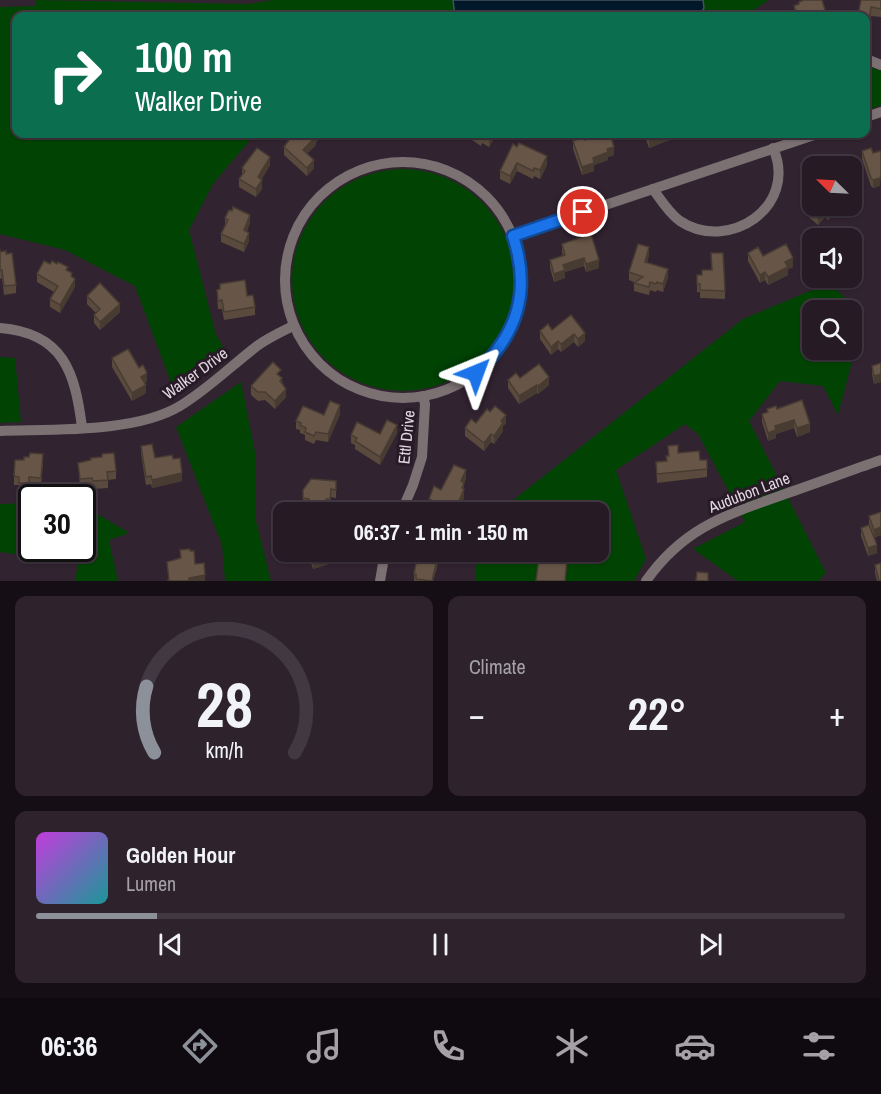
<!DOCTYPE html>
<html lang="en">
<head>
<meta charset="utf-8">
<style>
  :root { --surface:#261a25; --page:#2e232d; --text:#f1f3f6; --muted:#a4a1a7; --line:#423842; --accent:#8c9099 }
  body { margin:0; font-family:"Archivo Narrow",sans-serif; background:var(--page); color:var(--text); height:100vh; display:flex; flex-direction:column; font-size:22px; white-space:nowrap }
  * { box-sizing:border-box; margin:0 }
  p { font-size:20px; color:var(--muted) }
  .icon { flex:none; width:33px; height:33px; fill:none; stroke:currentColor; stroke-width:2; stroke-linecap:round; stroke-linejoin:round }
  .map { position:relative; height:581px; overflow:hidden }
  .sheet { display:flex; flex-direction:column; gap:15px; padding:15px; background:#150e14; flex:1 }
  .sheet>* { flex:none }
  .hud { position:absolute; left:12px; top:12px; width:858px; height:126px; border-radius:12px; box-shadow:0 2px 4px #0004,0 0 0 2px var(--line); background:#0b6e4f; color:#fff; overflow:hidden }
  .needle { width:39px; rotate:294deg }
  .tools { position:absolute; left:802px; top:156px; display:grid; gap:12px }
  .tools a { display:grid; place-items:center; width:60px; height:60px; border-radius:12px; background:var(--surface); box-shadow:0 2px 4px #0004,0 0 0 2px var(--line); font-size:30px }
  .speed { position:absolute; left:18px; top:484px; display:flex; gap:12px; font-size:30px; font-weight:700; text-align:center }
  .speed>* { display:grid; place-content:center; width:78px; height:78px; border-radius:50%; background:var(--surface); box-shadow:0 2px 4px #0004,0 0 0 2px var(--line); line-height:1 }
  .speed .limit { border:3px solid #111; border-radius:9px; background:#fff; color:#111 }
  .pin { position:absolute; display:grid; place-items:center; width:51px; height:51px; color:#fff; margin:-26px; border:3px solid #fff; border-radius:50%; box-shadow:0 2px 6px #0007 }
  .me { position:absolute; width:66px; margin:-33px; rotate:44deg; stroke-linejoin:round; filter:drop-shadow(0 0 4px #0008) }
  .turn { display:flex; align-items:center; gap:21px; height:126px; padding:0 24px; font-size:27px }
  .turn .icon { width:78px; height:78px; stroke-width:2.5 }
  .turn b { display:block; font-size:42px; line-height:51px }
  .big { font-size:45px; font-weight:800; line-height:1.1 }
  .sheet .widget { flex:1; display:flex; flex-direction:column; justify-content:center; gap:9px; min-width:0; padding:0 21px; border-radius:12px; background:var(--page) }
  .sheet .dial { align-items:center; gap:0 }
  .dial svg { height:156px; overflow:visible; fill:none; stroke:var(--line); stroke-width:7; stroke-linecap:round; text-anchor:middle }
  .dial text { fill:var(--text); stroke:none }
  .song { display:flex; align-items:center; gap:18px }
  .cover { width:72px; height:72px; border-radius:9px; background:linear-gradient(135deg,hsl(290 70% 55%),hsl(180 70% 35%)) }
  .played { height:6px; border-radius:3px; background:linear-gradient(90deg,var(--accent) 15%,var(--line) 15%) }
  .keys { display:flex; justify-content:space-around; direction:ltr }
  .heat { display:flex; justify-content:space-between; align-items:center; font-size:33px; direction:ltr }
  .sheet .tiles { flex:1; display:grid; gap:15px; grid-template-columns:1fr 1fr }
  .widget:last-child { grid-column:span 2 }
  .trip { position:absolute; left:273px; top:502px; width:336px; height:60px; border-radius:12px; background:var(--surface); box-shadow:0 2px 4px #0004,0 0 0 2px var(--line); font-weight:800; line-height:60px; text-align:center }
  .menu { display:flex; height:96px; justify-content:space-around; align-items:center; background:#0f0a0f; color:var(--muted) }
  .menu .icon { width:42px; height:42px }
  .menu .selected { color:var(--accent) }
  .menu b { font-size:27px; color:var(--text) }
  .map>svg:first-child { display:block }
  .green { fill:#004303; fill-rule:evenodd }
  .water { fill:#001829; stroke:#445260; stroke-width:1.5 }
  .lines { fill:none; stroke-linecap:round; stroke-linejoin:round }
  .minor { stroke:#7b7072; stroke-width:10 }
  .wall { fill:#594a3d }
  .shaded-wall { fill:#483c32 }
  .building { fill:#675647; stroke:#483c32; stroke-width:1.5 }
  .route-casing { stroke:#114b97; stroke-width:15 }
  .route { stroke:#1a73e8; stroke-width:10 }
  .labels { text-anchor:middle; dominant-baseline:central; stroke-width:6; stroke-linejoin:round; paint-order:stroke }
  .street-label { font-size:16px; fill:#e2d8e1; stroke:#281a27 }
</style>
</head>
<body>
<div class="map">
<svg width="881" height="581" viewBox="0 0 881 581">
  <rect width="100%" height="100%" fill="#322331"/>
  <!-- green -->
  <g class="green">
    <polygon points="36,0 248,4 272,0 453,0 455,16 16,16 16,134 255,134 213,184 189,230 216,335 229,356 174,391 135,286 65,250 0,234 0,7 35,6"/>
    <polygon points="703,0 769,0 744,16 699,16 704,8"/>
    <polygon points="866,65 881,71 881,105 866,111"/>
    <circle cx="403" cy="280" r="111"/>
    <path d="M829,283L864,315L838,415L823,386L780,381L749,421L826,573L818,581H738L693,549L745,522L698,434L685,424L616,470L646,559L634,581H476V552H598V513H497L743,319ZM813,310H852V350H813Z"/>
    <polygon points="0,357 15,358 21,422 0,423"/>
    <polygon points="241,382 256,457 255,517 271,581 225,581 222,545 176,427"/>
    <polygon points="31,503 32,549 82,549 83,505 129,533 109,540 118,581 75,581 78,563 0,552 0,504"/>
  </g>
  <!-- water -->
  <polygon class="water" points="453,0 703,0 704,8 699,16 455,16"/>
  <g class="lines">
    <!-- minor -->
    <g class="minor">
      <polyline points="866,59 881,65"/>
      <polyline points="866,117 881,112"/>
      <circle cx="403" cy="280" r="118"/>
      <path d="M653,189C661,200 669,213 680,221C728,253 799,207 773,148"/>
      <polyline points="513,236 817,134"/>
      <path d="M0,328C64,333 75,373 82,427"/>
      <path d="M0,431C53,429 135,433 180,406C208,389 231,366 257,346C268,338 281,332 293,326"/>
      <polyline points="401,513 413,485 422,457 425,404 423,396"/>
      <polyline points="380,581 385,552"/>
      <path d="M646,581C684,527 726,515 785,494C817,483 849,471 881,460"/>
    </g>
  </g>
  <!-- wall -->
  <g class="wall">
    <polygon points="861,0 881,0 881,17 871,16 869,29 866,28 866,16"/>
    <polygon points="799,2 825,16 795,16 794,6 799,4"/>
    <polygon points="288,134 320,134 320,137 316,142 316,145 307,153 314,168 307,176 284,155 284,147 288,141"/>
    <polygon points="463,134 496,134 496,135 489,147 482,143 481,146"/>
    <polygon points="644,134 685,134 649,148"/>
    <polygon points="585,140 614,155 608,157 608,160 594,165 594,171 582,175 573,149 573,141"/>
    <polygon points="513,144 547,165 540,179 534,176 533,179 517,171 510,184 500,179 500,171"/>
    <polygon points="862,151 880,186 873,188 871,186 862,159"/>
    <polygon points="270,165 261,180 262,189 256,197 239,187 239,179 242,175 242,168"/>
    <polygon points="803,204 813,206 840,206 828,220 825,217 818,225 803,212"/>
    <polygon points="225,218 250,223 247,231 249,241 244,252 221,242 221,234 225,226"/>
    <polygon points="562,244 599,268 586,272 584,266 565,272 565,278 554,282 550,268 550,260 563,256 562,252"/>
    <polygon points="0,249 0,252 6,254 16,285 16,293 4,295 2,278 0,279"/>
    <polygon points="711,253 725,291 725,299 700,298 700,292 697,292 697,275 702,275 712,270"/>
    <polygon points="748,253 763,256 793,267 788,269 788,275 768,285 765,280 760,283 748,261"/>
    <polygon points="649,255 647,263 668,277 663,292 657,290 656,292 650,290 649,295 634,291 634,282 629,280 629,272"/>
    <polygon points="50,264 68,270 72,277 75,287 60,313 50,307 50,299 54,292 37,282 37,274"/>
    <polygon points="220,284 247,296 255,307 255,315 224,320 222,309 218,309 217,298 217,290 220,289"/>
    <polygon points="87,296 120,312 100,330 94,323 94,315 96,313 87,304"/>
    <polygon points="571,315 585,341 578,347 574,342 561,352 558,349 551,355 540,339 540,331 552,330"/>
    <polygon points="112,358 139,368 147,381 145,383 146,393 132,401 112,367"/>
    <polygon points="881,363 881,382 874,384 872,374 872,366"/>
    <polygon points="281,377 286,397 275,409 265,400 258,401 251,395 251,386"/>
    <polygon points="508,380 549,385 538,394 537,393 519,404 508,388"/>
    <polygon points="767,409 777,409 810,432 797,437 794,428 776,434 776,438 768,441 762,422 762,414 767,412"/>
    <polygon points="340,414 328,442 316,440 314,444 305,440 305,435 300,433 300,430 296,429 296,421 324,415"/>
    <polygon points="476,423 506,423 503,426 503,431 494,444 491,442 484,451 465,436 465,428"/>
    <polygon points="397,433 380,465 355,449 355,445 351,443 351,435"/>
    <polygon points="141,446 155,458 173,459 182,481 152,488 151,484 146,485 141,454"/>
    <polygon points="668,446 678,453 700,460 707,469 707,477 657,483 656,462 666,461 668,456"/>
    <polygon points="43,462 41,486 29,485 29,492 19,491 19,485 14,485 14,476"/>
    <polygon points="78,463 116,471 116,479 108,480 108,488 93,489 92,486 80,487"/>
    <polygon points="466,479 464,483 464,497 458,513 443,513 429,507 429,499 441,490"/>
    <polygon points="336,481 336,498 331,497 330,507 326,507 326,513 310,513 309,507 303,506 303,490"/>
    <polygon points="869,516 881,535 874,538 877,553 868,556 861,536 861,528 869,525"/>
    <polygon points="304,552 330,552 332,563 313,569 310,560 307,562"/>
    <polygon points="413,552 434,552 434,555 438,564 433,581 414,581 414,574 417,560 413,559"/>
    <polygon points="875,565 881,581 877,581 875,573"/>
  </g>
  <!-- shaded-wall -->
  <g class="shaded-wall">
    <polygon points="825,10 825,16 810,16"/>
    <polygon points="316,134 320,134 320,137 316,142 316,145 303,158 303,150"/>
    <polygon points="492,134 496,134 496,135 489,147 489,139"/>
    <polygon points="665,134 685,134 649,148 649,139"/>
    <polygon points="614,147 614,155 608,157 608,160 594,165 594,171 582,175 582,167 593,158 607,149"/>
    <polygon points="547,156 547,165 540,179 540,170"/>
    <polygon points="270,157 270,165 258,186 258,177"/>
    <polygon points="314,160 314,168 307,176 307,168"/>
    <polygon points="517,163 517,171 510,184 510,176"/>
    <polygon points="881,176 880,186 873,188 873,180"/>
    <polygon points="262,180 262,189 256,197 256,189"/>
    <polygon points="834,206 840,206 828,220 828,212"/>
    <polygon points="825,209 825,217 818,225 818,217"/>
    <polygon points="250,215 250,223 244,238 244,230"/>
    <polygon points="249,233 249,241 244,252 244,244"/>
    <polygon points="649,247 649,255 645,270 645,262"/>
    <polygon points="584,258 584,266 565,272 565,278 554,282 554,274 563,265"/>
    <polygon points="793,258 793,267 788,269 788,275 768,285 768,277 785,262"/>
    <polygon points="599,260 599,268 586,272 586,264"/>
    <polygon points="668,269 668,277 663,292 663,284"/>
    <polygon points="765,272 765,280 760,283 760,275"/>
    <polygon points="75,279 75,287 60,313 60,305"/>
    <polygon points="120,304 120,312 100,330 100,322"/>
    <polygon points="585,333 585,341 578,347 578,339"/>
    <polygon points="574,334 574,342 561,352 561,344"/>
    <polygon points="558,341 558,349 551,355 551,347"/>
    <polygon points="147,373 147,381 141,385 141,377"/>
    <polygon points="881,374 881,382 874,384 874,376"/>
    <polygon points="549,377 549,385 538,394 538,386"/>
    <polygon points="146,385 146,393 132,401 132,393"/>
    <polygon points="537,385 537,393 519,404 519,396"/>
    <polygon points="286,389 286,397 275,409 275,401"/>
    <polygon points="340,405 340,414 328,442 328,434"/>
    <polygon points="506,415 506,423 503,426 503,431 494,444 494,436 501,421"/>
    <polygon points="794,420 794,428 776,434 776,438 768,441 768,433 775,426"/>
    <polygon points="810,424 810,432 797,437 797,428"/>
    <polygon points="397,425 397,433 380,465 380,457"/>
    <polygon points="491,434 491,442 484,451 484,443"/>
    <polygon points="466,470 466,479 461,489 461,481"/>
    <polygon points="182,473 182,481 152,488 152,480"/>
    <polygon points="464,483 464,497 458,513 455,513 462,488"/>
    <polygon points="881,527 881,535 874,538 874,530"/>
    <polygon points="877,545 877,553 868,556 868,548"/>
    <polygon points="310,552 310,560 307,562 307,553"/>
    <polygon points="332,554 332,563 313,569 313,561"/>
    <polygon points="438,556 438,564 433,581 432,581"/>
    <polygon points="205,575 205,581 189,581 189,578"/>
  </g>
  <!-- building -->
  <g class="building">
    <polygon points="804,0 822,0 825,10 810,16 798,16 794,6 799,4 799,2"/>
    <polygon points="861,0 881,0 881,9 871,7 869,21 866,20 866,16 858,16"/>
    <polygon points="288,134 316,134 314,135 316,136 303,150 314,160 307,168 284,147 291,137"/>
    <polygon points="475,134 492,134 489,139 482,135 481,138"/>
    <polygon points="604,134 610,134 614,147 607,149 608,152 593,158 594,163 582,167 573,141 584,137 585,140"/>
    <polygon points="647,134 665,134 649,139"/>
    <polygon points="519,143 547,156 540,170 534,168 533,171 517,163 510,176 500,171 513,144 517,147"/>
    <polygon points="257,148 270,157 258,177 262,180 256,189 239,179 245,171 242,168"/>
    <polygon points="871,148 873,153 880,151 881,153 881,176 880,178 873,180 871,178 862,151"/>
    <polygon points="811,195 813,196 813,206 834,206 828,212 825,209 818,217 803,204"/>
    <polygon points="233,207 250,215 244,230 249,233 244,244 221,234 228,220 225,218 229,210 232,211"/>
    <polygon points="591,234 599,260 586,264 584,258 563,265 565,270 554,274 550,260 565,255 562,244"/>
    <polygon points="638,244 649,247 645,262 668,269 663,284 657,282 656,284 650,282 649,287 634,283 643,277 629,272"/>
    <polygon points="786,244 793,258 785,262 788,267 768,277 765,272 760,275 748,253 758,247 763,256"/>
    <polygon points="0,249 0,252 6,251 6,254 12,253 16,285 4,286 2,270 0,271"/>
    <polygon points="711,253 723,253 725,291 700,290 700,284 697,284 697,275 702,275 702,270 712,270"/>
    <polygon points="44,261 50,264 52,261 57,264 58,262 68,267 66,270 72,273 71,276 75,279 60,305 50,299 58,286 37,274"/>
    <polygon points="245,280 247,296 253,295 255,307 224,312 222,300 218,301 217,290 220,289 220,284"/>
    <polygon points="100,283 120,304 100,322 94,315 100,309 87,296"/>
    <polygon points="571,315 585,333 578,339 574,334 561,344 558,341 551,347 540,331 548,324 552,330"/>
    <polygon points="128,349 139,368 143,365 147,373 141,377 146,385 132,393 112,358"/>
    <polygon points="273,362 281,370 277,374 282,378 280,381 286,389 275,401 265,392 258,392 251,386"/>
    <polygon points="881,363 881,374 874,376 872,366"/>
    <polygon points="539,364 549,377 538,386 537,385 519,396 508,380 516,373 520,378"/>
    <polygon points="802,400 810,424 797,428 794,420 775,426 776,430 768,433 762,414 768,412 767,409 776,406 777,409"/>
    <polygon points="330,401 340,405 328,434 316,432 314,436 305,432 306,428 300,425 301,423 296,421 303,406 324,415"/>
    <polygon points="495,406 506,415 501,421 503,423 494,436 491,434 484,443 465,428 471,419 476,423 487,409 490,412"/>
    <polygon points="387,420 397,425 380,457 355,441 357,438 351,435 357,422 380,434"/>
    <polygon points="152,444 155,458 172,455 173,459 180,458 182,473 152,480 151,476 146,477 141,446"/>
    <polygon points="678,445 678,453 699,451 700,460 707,460 707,469 657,474 656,462 667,461 666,456 669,456 668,446"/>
    <polygon points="30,453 43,454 41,478 29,477 29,484 19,483 19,477 14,476 15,460 24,460 24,457 29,457"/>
    <polygon points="114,453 116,471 107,472 108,480 93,481 92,478 80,479 78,463 91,460 91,458 102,457 102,454"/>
    <polygon points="454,465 466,470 461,481 464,483 462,488 464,489 455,511 429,499 434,486 441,490"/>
    <polygon points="311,479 336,481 336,490 331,489 330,499 326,499 325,507 310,506 309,499 303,498 303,490"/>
    <polygon points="881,512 881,527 874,530 869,516"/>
    <polygon points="869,525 877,545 868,548 861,528"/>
    <polygon points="190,549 190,551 194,551 195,564 204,563 205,575 189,578 189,581 167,581 169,580 167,562 181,558 180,550"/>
    <polygon points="307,552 330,552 332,554 313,561 310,552 307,553"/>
    <polygon points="418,552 433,552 433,555 438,556 432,581 416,579 416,574 414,574"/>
    <polygon points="558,557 567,558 565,581 536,581 539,558 557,560"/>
    <polygon points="881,563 881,581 879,581 875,565"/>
    <polygon points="697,572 708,573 708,581 696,581"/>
  </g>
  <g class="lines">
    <!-- route casing -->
    <g class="route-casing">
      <path id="route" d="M476,373C518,334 531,291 513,236L583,212"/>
    </g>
    <!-- route -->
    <use href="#route" class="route"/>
  </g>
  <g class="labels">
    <!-- street labels -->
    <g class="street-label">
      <text transform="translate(195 373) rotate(-36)">Walker Drive</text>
      <text transform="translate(406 437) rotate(-84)">Ettl Drive</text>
      <text transform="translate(749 492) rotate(-21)">Audubon Lane</text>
    </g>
  </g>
</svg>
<div class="tools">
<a><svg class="needle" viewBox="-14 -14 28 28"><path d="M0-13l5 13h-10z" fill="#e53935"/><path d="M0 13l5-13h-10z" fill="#a4a1a7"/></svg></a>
<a><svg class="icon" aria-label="sound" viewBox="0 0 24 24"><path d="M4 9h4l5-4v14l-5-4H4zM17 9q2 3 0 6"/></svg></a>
<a><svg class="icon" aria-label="search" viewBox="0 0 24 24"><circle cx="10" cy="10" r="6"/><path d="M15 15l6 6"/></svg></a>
</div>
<div class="speed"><div class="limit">30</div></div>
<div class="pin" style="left:583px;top:212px;background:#d93025"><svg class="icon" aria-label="arrive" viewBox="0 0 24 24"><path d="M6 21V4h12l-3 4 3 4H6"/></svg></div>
<svg class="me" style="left:476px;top:373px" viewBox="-20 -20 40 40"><path d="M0-17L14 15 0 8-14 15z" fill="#1a73e8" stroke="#fff" stroke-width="4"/></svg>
<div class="trip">06:37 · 1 min · 150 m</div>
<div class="hud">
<div class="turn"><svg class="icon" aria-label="right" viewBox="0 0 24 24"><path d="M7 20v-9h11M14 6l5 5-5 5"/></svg><div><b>100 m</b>Walker Drive</div></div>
</div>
</div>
<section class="sheet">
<div class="tiles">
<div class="widget dial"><svg viewBox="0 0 100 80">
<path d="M14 69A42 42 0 1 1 86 69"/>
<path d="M14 69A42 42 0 0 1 10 35" stroke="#8c9099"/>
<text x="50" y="56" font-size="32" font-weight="700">28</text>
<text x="50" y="72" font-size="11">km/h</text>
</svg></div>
<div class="widget"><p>Climate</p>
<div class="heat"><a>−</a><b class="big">22°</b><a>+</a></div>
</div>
<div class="widget">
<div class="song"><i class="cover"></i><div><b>Golden Hour</b><p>Lumen</p></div></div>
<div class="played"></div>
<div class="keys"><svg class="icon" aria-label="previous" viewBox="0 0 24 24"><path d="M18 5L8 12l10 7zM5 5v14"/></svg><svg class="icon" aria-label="pause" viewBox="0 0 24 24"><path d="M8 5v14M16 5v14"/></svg><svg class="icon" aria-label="next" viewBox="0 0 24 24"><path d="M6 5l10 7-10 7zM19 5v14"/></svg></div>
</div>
</div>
</section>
<nav class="menu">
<b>06:36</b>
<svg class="icon selected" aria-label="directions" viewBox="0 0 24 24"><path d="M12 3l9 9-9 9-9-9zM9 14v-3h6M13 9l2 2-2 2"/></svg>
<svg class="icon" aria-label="music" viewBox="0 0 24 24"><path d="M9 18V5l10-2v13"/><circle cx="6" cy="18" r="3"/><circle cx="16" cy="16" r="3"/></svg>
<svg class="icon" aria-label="phone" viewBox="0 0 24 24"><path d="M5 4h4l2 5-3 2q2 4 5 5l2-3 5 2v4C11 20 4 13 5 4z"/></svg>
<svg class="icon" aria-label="climate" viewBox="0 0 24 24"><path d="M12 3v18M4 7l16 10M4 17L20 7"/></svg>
<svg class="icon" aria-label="car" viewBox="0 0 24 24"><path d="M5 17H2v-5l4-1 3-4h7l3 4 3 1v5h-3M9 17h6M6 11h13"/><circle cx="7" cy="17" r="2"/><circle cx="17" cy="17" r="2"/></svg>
<svg class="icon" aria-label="filters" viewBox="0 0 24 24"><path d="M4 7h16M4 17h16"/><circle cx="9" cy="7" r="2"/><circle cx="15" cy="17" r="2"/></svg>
</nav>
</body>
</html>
